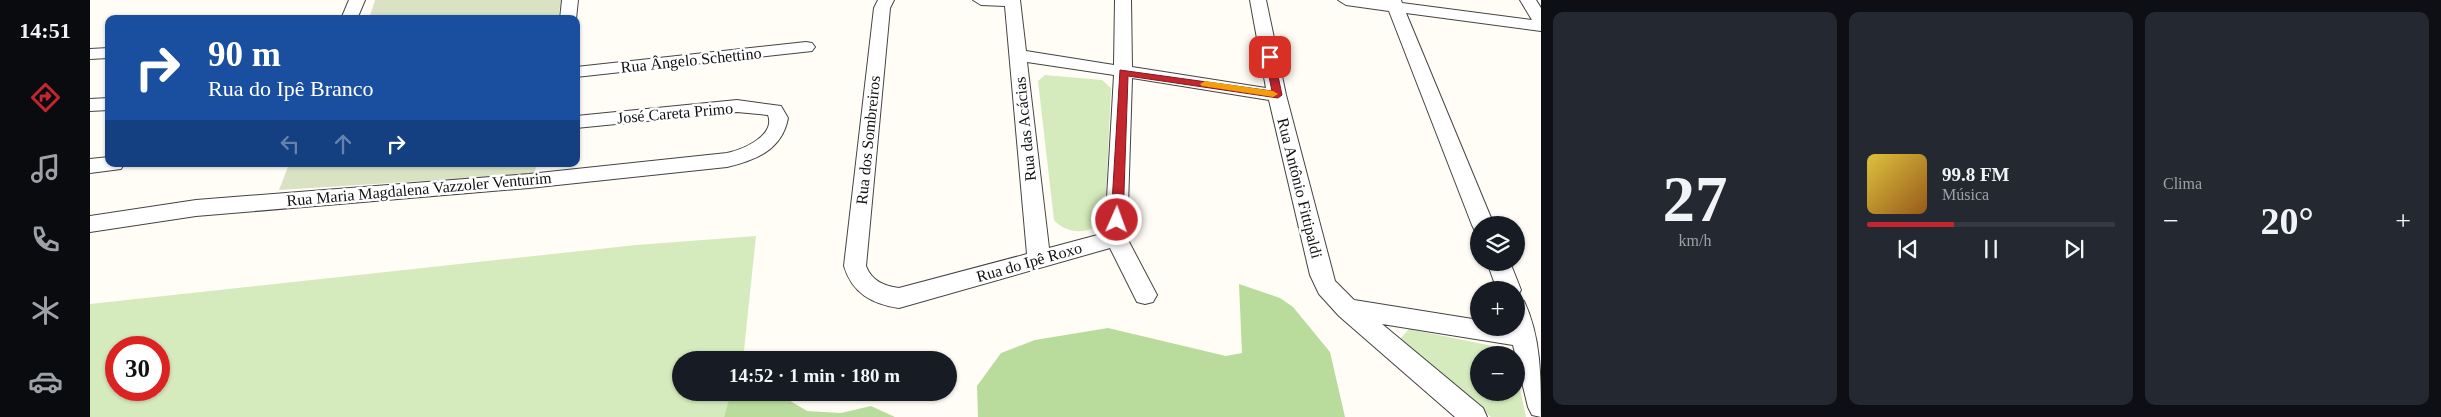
<!DOCTYPE html>
<html lang="pt">
<head>
<meta charset="utf-8">
<style>
  :root { --surface:#171b24; --page:#242831; --text:#f1f3f6; --muted:#9ea1a6; --line:#363941; --accent:#c4262e }
  body { margin:0; font-family:"Times New Roman",serif; background:var(--page); color:var(--text); height:100vh; display:flex; flex-direction:column; font-size:19px; white-space:nowrap }
  * { box-sizing:border-box; margin:0 }
  p { font-size:16px; color:var(--muted) }
  .icon { flex:none; width:28px; height:28px; fill:none; stroke:currentColor; stroke-width:2; stroke-linecap:round; stroke-linejoin:round }
  .map { position:relative; flex:1; overflow:hidden }
  .side { display:flex; flex-direction:column; gap:12px; padding:12px; background:#0d0f14; width:900px }
  .side>* { flex:none }
  .hud { position:absolute; left:15px; top:15px; width:475px; height:152px; border-radius:10px; box-shadow:0 1px 4px #0004; background:#1a4fa0; color:#fff; overflow:hidden }
  .buttons { position:absolute; left:1380px; top:216px; display:grid; gap:10px }
  .buttons a { display:grid; place-items:center; width:55px; height:55px; border-radius:50%; background:var(--surface); box-shadow:0 1px 4px #0004; font-size:25px }
  .speed { position:absolute; left:15px; top:336px; display:flex; gap:10px; font-size:25px; font-weight:700; text-align:center }
  .speed>* { display:grid; place-content:center; width:65px; height:65px; border-radius:50%; background:var(--surface); box-shadow:0 1px 4px #0004; line-height:1 }
  .speed .limit { border:8px solid #d22; background:#fff; color:#111 }
  .pin { position:absolute; display:grid; place-items:center; width:42px; height:42px; color:#fff; margin:-21px; border-radius:10px; box-shadow:0 2px 8px #0006 }
  .me { position:absolute; width:55px; margin:-28px; rotate:2deg; stroke-linejoin:round; filter:drop-shadow(0 0 4px #0008) }
  .turn { display:flex; align-items:center; gap:18px; height:105px; padding:0 20px; font-size:22px }
  .turn .icon { width:65px; height:65px; stroke-width:2.5 }
  .turn b { display:block; font-size:35px; line-height:42px }
  .lanes { display:flex; align-items:center; height:48px; padding:0 20px; background:#0003; justify-content:center; gap:25px; direction:ltr }
  .lanes .off { opacity:.35 }
  .big { font-size:38px; font-weight:700; line-height:1.1 }
  .side .card { flex:1; display:flex; flex-direction:column; justify-content:center; gap:8px; min-width:0; padding:0 18px; border-radius:10px; background:var(--page) }
  .side .dial { align-items:center; gap:0 }
  .dial b { font-size:65px; line-height:1 }
  .song { display:flex; align-items:center; gap:15px }
  .cover { width:60px; height:60px; border-radius:8px; background:linear-gradient(135deg,hsl(50 70% 55%),hsl(30 70% 35%)) }
  .played { height:5px; border-radius:2px; background:linear-gradient(90deg,var(--accent) 35%,var(--line) 35%) }
  .keys { display:flex; justify-content:space-around; direction:ltr }
  .heat { display:flex; justify-content:space-between; align-items:center; font-size:28px; direction:ltr }
  .side .tiles { flex:1; display:grid; gap:12px; grid-template-columns:repeat(3,1fr) }
  .trip { position:absolute; left:582px; top:351px; width:285px; height:50px; border-radius:25px; background:var(--surface); box-shadow:0 1px 4px #0004; font-weight:700; line-height:50px; text-align:center }
  main { display:flex; flex:1; min-height:0 }
  .dock { display:flex; flex-direction:column; width:90px; justify-content:space-around; align-items:center; background:#090b0e; color:var(--muted) }
  .dock .icon { width:35px; height:35px }
  .dock .active { color:var(--accent) }
  .dock b { font-size:22px; color:var(--text) }
  .map>svg:first-child { display:block }
  .green { fill:#d5ebbd; fill-rule:evenodd }
  .forest { fill:#b9dc9c }
  .cemetery { fill:#d9e3c4 }
  .lines { fill:none; stroke-linecap:round; stroke-linejoin:round }
  .street-casing { stroke:#444; stroke-width:2 }
  .street { fill:#fff; fill-rule:evenodd }
  .route { fill:#c4262e; stroke:#7f191e }
  .slow { fill:#f59e0b }
  .labels { text-anchor:middle; dominant-baseline:central; stroke-width:5; stroke-linejoin:round; paint-order:stroke }
  .street-label { font-size:16px; fill:#111; stroke:#fff }
</style>
</head>
<body>
<main>
<nav class="dock">
<b>14:51</b>
<svg class="icon active" aria-label="directions" viewBox="0 0 24 24"><path d="M12 3l9 9-9 9-9-9zM9 14v-3h6M13 9l2 2-2 2"/></svg>
<svg class="icon" aria-label="music" viewBox="0 0 24 24"><path d="M9 18V5l10-2v13"/><circle cx="6" cy="18" r="3"/><circle cx="16" cy="16" r="3"/></svg>
<svg class="icon" aria-label="phone" viewBox="0 0 24 24"><path d="M5 4h4l2 5-3 2q2 4 5 5l2-3 5 2v4C11 20 4 13 5 4z"/></svg>
<svg class="icon" aria-label="climate" viewBox="0 0 24 24"><path d="M12 3v18M4 7l16 10M4 17L20 7"/></svg>
<svg class="icon" aria-label="car" viewBox="0 0 24 24"><path d="M5 17H2v-5l4-1 3-4h7l3 4 3 1v5h-3M9 17h6M6 11h13"/><circle cx="7" cy="17" r="2"/><circle cx="17" cy="17" r="2"/></svg>
</nav>
<div class="map">
<svg width="1451" height="417" viewBox="0 0 1451 417">
  <rect width="100%" height="100%" fill="#fffdf5"/>
  <!-- green -->
  <g class="green">
    <path d="M955,75L1012,80L1021,88L1015,216C1006,236 976,235 964,220L948,81Z"/>
    <path d="M666,236L653,360H591V392L641,393L634,417H0V304L546,245ZM26,348H69V390H26Z"/>
    <polygon points="1319,329 1422,350 1423,355 1389,355 1389,392 1426,392 1426,371 1436,417 1401,417 1308,341"/>
  </g>
  <!-- forest -->
  <g class="forest">
    <polygon points="1149,284 1190,298 1203,307 1240,352 1255,417 888,417 887,386 911,353 945,340 1018,328 1136,356 1152,353"/>
    <polygon points="641,392 687,393 717,411 751,413 781,406 805,417 634,417"/>
  </g>
  <!-- cemetery -->
  <g class="cemetery">
    <polygon points="285,0 471,0 468,19 279,19"/>
    <polygon points="199,164 446,164 445,174 189,190"/>
  </g>
  <g class="lines">
    <!-- street casing -->
    <g class="street-casing">
      <g id="street">
        <polygon points="259,0 275,0 267,19 251,19"/>
        <polygon points="472,0 488,0 486,19 470,19"/>
        <path d="M788,0H804L800,8L776,266C782,281 794,286 809,288L937,254L915,6L891,5L883,0H930L936,51L1024,65L1025,0H1041L1042,67L1176,88L1160,0H1176L1196,95L1245,281L1264,300L1389,320V328H1426V298L1434,301C1451,337 1451,377 1451,417L1442,415L1438,407L1423,345L1292,324L1393,408L1397,417H1365L1249,316L1229,294L1220,275L1179,100L1042,78L1037,238L1067,295L1063,302L1055,304L1047,302L1020,248L809,308C782,304 762,293 754,266L784,8ZM937,62L1024,75L1015,233L959,248Z"/>
        <polygon points="1248,0 1311,0 1312,3 1442,20 1430,0 1446,0 1451,8 1451,31 1316,13 1404,225 1389,225 1389,232 1385,231 1382,225 1299,11 1256,5"/>
        <polygon points="716,42 722,43 725,47 722,51 486,77 486,67"/>
        <polygon points="19,48 19,58 0,59 0,49"/>
        <polygon points="19,98 19,110 0,111 0,99"/>
        <path d="M647,100L691,106L698,118C692,150 666,160 637,167L439,188L106,216L0,232V216L106,200L439,174L637,153C652,150 686,136 678,115L647,112L486,128V116Z"/>
        <polygon points="19,157 19,164 34,164 31,169 0,173 0,159"/>
        <polygon points="1397,262 1420,262 1431,290 1427,297 1426,290 1407,290"/>
      </g>
    </g>
    <!-- street -->
    <use href="#street" class="street"/>
  </g>
  <!-- route -->
  <polygon class="route" points="1180,54 1184,57 1192,95 1188,98 1038,76 1033,220 1031,223 1023,223 1021,220 1030,70 1182,91 1175,57"/>
  <!-- slow -->
  <polygon class="slow" points="1115,81 1183,91 1188,94 1183,97 1112,86 1110,84"/>
  <g class="labels">
    <!-- street labels -->
    <g class="street-label">
      <text transform="translate(601 60) rotate(-6)">Rua Ângelo Schettino</text>
      <text transform="translate(585 113) rotate(-5)">José Careta Primo</text>
      <text transform="translate(935 129) rotate(-96)">Rua das Acácias</text>
      <text transform="translate(778 140) rotate(-84)">Rua dos Sombreiros</text>
      <text transform="translate(1210 188) rotate(76)">Rua Antônio Fittipaldi</text>
      <text transform="translate(329 189) rotate(-5)">Rua Maria Magdalena Vazzoler Venturim</text>
      <text transform="translate(939 262) rotate(-16)">Rua do Ipê Roxo</text>
    </g>
  </g>
</svg>
<div class="buttons">
<a><svg class="icon" aria-label="layers" viewBox="0 0 24 24"><path d="M12 4l9 5-9 5-9-5zM3 14l9 5 9-5"/></svg></a>
<a>+</a>
<a>−</a>
</div>
<div class="speed"><div class="limit">30</div></div>
<div class="pin" style="left:1180px;top:57px;background:#d93025"><svg class="icon" aria-label="arrive" viewBox="0 0 24 24"><path d="M6 21V4h12l-3 4 3 4H6"/></svg></div>
<svg class="me" style="left:1027px;top:220px" viewBox="-20 -20 40 40"><circle r="17" fill="#c4262e" stroke="#fff" stroke-width="3"/><path d="M0-11L8 9 0 5-8 9z" fill="#fff"/></svg>
<div class="trip">14:52 · 1 min · 180 m</div>
<div class="hud">
<div class="turn"><svg class="icon" aria-label="right" viewBox="0 0 24 24"><path d="M7 20v-9h11M14 6l5 5-5 5"/></svg><div><b>90 m</b>Rua do Ipê Branco</div></div>
<div class="lanes"><svg class="icon off" aria-label="left" viewBox="0 0 24 24"><path d="M17 20v-9H6M10 6l-5 5 5 5"/></svg><svg class="icon off" aria-label="ahead" viewBox="0 0 24 24"><path d="M12 20V5M6 11l6-6 6 6"/></svg><svg class="icon" aria-label="right" viewBox="0 0 24 24"><path d="M7 20v-9h11M14 6l5 5-5 5"/></svg></div>
</div>
</div>
<section class="side">
<div class="tiles">
<div class="card dial"><b>27</b><p>km/h</p></div>
<div class="card">
<div class="song"><i class="cover"></i><div><b>99.8 FM</b><p>Música</p></div></div>
<div class="played"></div>
<div class="keys"><svg class="icon" aria-label="previous" viewBox="0 0 24 24"><path d="M18 5L8 12l10 7zM5 5v14"/></svg><svg class="icon" aria-label="pause" viewBox="0 0 24 24"><path d="M8 5v14M16 5v14"/></svg><svg class="icon" aria-label="next" viewBox="0 0 24 24"><path d="M6 5l10 7-10 7zM19 5v14"/></svg></div>
</div>
<div class="card"><p>Clima</p>
<div class="heat"><a>−</a><b class="big">20°</b><a>+</a></div>
</div>
</div>
</section>
</main>
</body>
</html>
